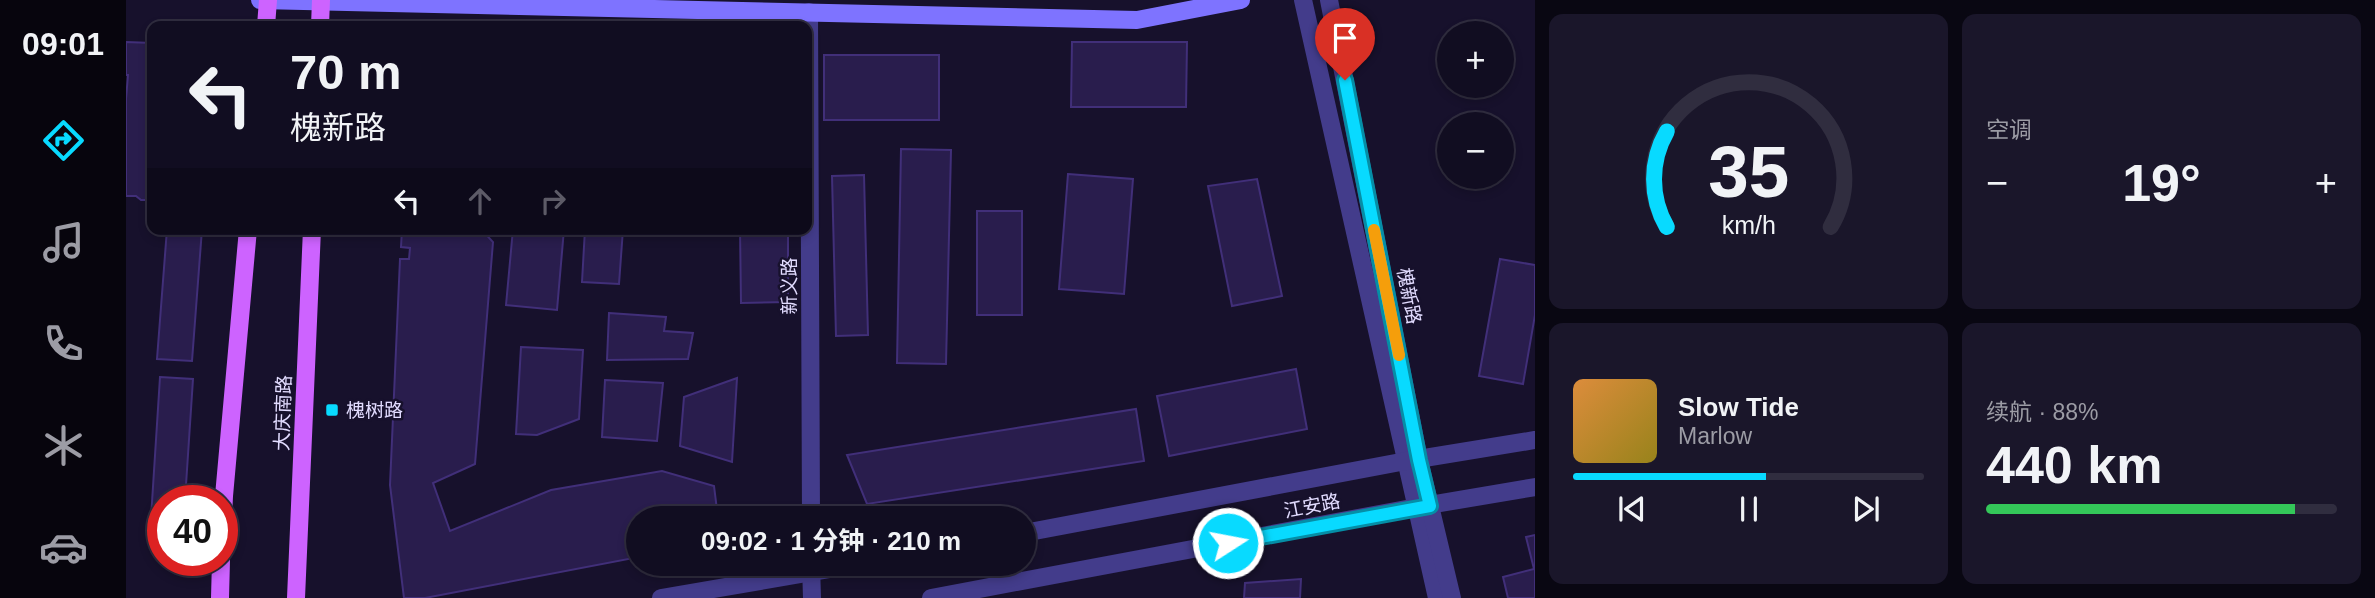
<!DOCTYPE html>
<html lang="zh">
<head>
<meta charset="utf-8">
<style>
  :root { --surface:#110d21; --page:#1a162a; --text:#f1f3f6; --muted:#9c9ca5; --line:#302d3f; --accent:#08daff }
  body { margin:0; font-family:Helvetica,"Noto Sans SC",sans-serif; background:var(--page); color:var(--text); height:100vh; display:flex; flex-direction:column; font-size:26px; white-space:nowrap }
  * { box-sizing:border-box; margin:0 }
  p { font-size:23px; color:var(--muted) }
  .icon { flex:none; width:38px; height:38px; fill:none; stroke:currentColor; stroke-width:2; stroke-linecap:round; stroke-linejoin:round }
  .map { position:relative; flex:1; overflow:hidden }
  .sheet { display:flex; flex-direction:column; gap:14px; padding:14px; background:#090712; width:840px }
  .sheet>* { flex:none }
  .top-card { position:absolute; left:21px; top:21px; width:665px; height:214px; border-radius:14px; box-shadow:0 4px 10px #0003,0 0 0 2px var(--line); background:#110d21; color:var(--text); overflow:hidden }
  .fabs { position:absolute; left:1311px; top:21px; display:grid; gap:14px }
  .fabs a { display:grid; place-items:center; width:77px; height:77px; border-radius:50%; background:var(--surface); box-shadow:0 4px 10px #0003,0 0 0 2px var(--line); font-size:35px }
  .speed { position:absolute; left:21px; top:485px; display:flex; gap:14px; font-size:35px; font-weight:700; text-align:center }
  .speed>* { display:grid; place-content:center; width:91px; height:91px; border-radius:50%; background:var(--surface); box-shadow:0 4px 10px #0003,0 0 0 2px var(--line); line-height:1 }
  .speed .limit { border:10px solid #d22; background:#fff; color:#111 }
  .pin { position:absolute; display:grid; place-items:center; width:60px; height:60px; color:#fff; margin:-72px -30px; border-radius:50% 50% 50% 0; rotate:-45deg; box-shadow:0 0 7px #0007 }
  .pin .icon { rotate:45deg }
  .me { position:absolute; width:77px; margin:-38px; rotate:79deg; stroke-linejoin:round; filter:drop-shadow(0 0 5px #0008) }
  .turn { display:flex; align-items:center; gap:24px; height:147px; padding:0 28px; font-size:32px }
  .turn .icon { width:91px; height:91px; stroke-width:2.5 }
  .turn b { display:block; font-size:49px; line-height:60px }
  .lanes { display:flex; align-items:center; height:66px; padding:0 28px; background:#0003; justify-content:center; gap:35px; direction:ltr }
  .lanes .off { opacity:.35 }
  .big { font-size:52px; font-weight:700; line-height:1.1 }
  .sheet .card { flex:1; display:flex; flex-direction:column; justify-content:center; gap:10px; min-width:0; padding:0 24px; border-radius:14px; background:var(--page) }
  .sheet .dial { align-items:center; gap:0 }
  .dial svg { height:182px; overflow:visible; fill:none; stroke:var(--line); stroke-width:7; stroke-linecap:round; text-anchor:middle }
  .dial text { fill:var(--text); stroke:none }
  .song { display:flex; align-items:center; gap:21px }
  .cover { width:84px; height:84px; border-radius:10px; background:linear-gradient(135deg,hsl(30 70% 55%),hsl(50 70% 35%)) }
  .played { height:7px; border-radius:4px; background:linear-gradient(90deg,var(--accent) 55%,var(--line) 55%) }
  .keys { display:flex; justify-content:space-around; direction:ltr }
  .heat { display:flex; justify-content:space-between; align-items:center; font-size:38px; direction:ltr }
  .charge { height:10px; border-radius:5px; background:linear-gradient(90deg,#34c759 88%,var(--line) 0) }
  .sheet .tiles { flex:1; display:grid; gap:14px; grid-template-columns:repeat(2,1fr) }
  .trip { position:absolute; left:500px; top:506px; width:410px; height:70px; border-radius:35px; background:var(--surface); box-shadow:0 4px 10px #0003,0 0 0 2px var(--line); font-weight:700; line-height:70px; text-align:center }
  main { display:flex; flex:1; min-height:0 }
  .dock { display:flex; flex-direction:column; width:126px; justify-content:space-around; align-items:center; background:#07050d; color:var(--muted) }
  .dock .icon { width:49px; height:49px }
  .dock .on { color:var(--accent) }
  .dock b { font-size:32px; color:var(--text) }
  .map>svg:first-child { display:block }
  .building { fill:#291d4d; stroke:#412f79; stroke-width:2 }
  .lines { fill:none; stroke-linecap:round; stroke-linejoin:round }
  .tertiary { stroke:#433c8b; stroke-width:18 }
  .secondary { stroke:#7e73ff; stroke-width:18 }
  .primary { stroke:#cd63ff; stroke-width:18 }
  .route-casing { stroke:#058ea6; stroke-width:18 }
  .route { stroke:#08daff; stroke-width:12 }
  .slow { stroke:#f59e0b; stroke-width:12 }
  .poi-dot { fill:#08daff; stroke:#17112c; stroke-width:2.5 }
  .labels { text-anchor:middle; dominant-baseline:central; stroke-width:5; stroke-linejoin:round; paint-order:stroke }
  .street-label { font-size:19px; fill:#e2dcff; stroke:#17112c }
  .poi-label { font-size:19px; fill:#e2dcff; stroke:#17112c; text-anchor:start }
</style>
</head>
<body>
<main>
<nav class="dock">
<b>09:01</b>
<svg class="icon on" aria-label="directions" viewBox="0 0 24 24"><path d="M12 3l9 9-9 9-9-9zM9 14v-3h6M13 9l2 2-2 2"/></svg>
<svg class="icon" aria-label="music" viewBox="0 0 24 24"><path d="M9 18V5l10-2v13"/><circle cx="6" cy="18" r="3"/><circle cx="16" cy="16" r="3"/></svg>
<svg class="icon" aria-label="phone" viewBox="0 0 24 24"><path d="M5 4h4l2 5-3 2q2 4 5 5l2-3 5 2v4C11 20 4 13 5 4z"/></svg>
<svg class="icon" aria-label="climate" viewBox="0 0 24 24"><path d="M12 3v18M4 7l16 10M4 17L20 7"/></svg>
<svg class="icon" aria-label="car" viewBox="0 0 24 24"><path d="M5 17H2v-5l4-1 3-4h7l3 4 3 1v5h-3M9 17h6M6 11h13"/><circle cx="7" cy="17" r="2"/><circle cx="17" cy="17" r="2"/></svg>
</nav>
<div class="map">
<svg width="1409" height="598" viewBox="0 0 1409 598">
  <rect width="100%" height="100%" fill="#17112c"/>
  <!-- building -->
  <g class="building">
    <polygon points="0,42 26,43 26,200 15,200 10,196 0,196 0,99 2,75 0,75"/>
    <polygon points="946,42 1061,42 1060,107 945,107"/>
    <rect x="698" y="55" width="115" height="65"/>
    <polygon points="775,149 825,150 820,364 771,363"/>
    <polygon points="942,174 1007,179 998,294 933,289"/>
    <polygon points="738,175 742,335 710,336 706,176"/>
    <polygon points="1131,179 1156,296 1106,306 1082,186"/>
    <rect x="851" y="211" width="45" height="104"/>
    <polygon points="41,229 76,229 66,361 31,359"/>
    <polygon points="276,229 355,229 367,242 349,464 307,483 324,531 425,490 536,471 588,486 592,518 513,518 513,557 299,598 278,598 264,485 274,259 283,259 284,248 275,247"/>
    <polygon points="387,229 438,229 431,310 380,305"/>
    <polygon points="459,229 497,229 493,284 456,282"/>
    <polygon points="614,229 662,229 662,302 615,303"/>
    <polygon points="1374,259 1409,265 1409,315 1397,384 1353,376"/>
    <polygon points="483,313 540,317 538,331 567,333 562,359 481,360"/>
    <polygon points="395,347 457,350 453,419 411,435 390,434"/>
    <polygon points="1170,369 1181,429 1043,456 1031,396"/>
    <polygon points="34,377 67,379 59,500 37,500 37,518 25,518"/>
    <polygon points="611,378 606,462 554,446 558,397"/>
    <polygon points="479,380 537,383 531,441 476,437"/>
    <polygon points="1010,409 1018,461 741,504 721,455"/>
    <polygon points="1409,535 1409,598 1382,598 1377,577 1408,569 1400,537"/>
    <polygon points="1175,579 1174,598 1118,598 1119,583"/>
  </g>
  <g class="lines">
    <!-- tertiary -->
    <g class="tertiary">
      <polyline points="1177,0 1311,598"/>
      <polyline points="1203,0 1293,460 1326,598"/>
      <polyline points="683,12 685,518"/>
      <polyline points="898,533 1280,461 1409,440"/>
      <polyline points="685,564 686,598"/>
      <polyline points="535,598 733,564"/>
      <polyline points="805,598 1291,507 1409,487"/>
    </g>
    <!-- secondary -->
    <polyline class="secondary" points="134,0 1011,20 1115,0"/>
    <!-- primary -->
    <g class="primary">
      <polyline points="140,26 142,0"/>
      <polyline points="194,26 195,0"/>
      <polyline points="96,539 98,496 122,229"/>
      <polyline points="94,598 95,560"/>
      <polyline points="170,598 186,229"/>
    </g>
  </g>
  <g class="lines">
    <!-- route casing -->
    <g class="route-casing">
      <polyline id="route" points="1102,543 1304,506 1293,460 1219,80"/>
    </g>
    <!-- route -->
    <use href="#route" class="route"/>
    <!-- slow -->
    <polyline class="slow" points="1248,230 1273,355"/>
  </g>
  <!-- markers -->
  <rect class="poi-dot" x="199" y="403" width="14" height="14" rx="3.5"/>
  <g class="labels">
    <!-- street labels -->
    <g class="street-label">
      <text transform="translate(663 286) rotate(-90)">新义路</text>
      <text transform="translate(1283 296) rotate(79)">槐新路</text>
      <text transform="translate(157 413) rotate(-88)">大庆南路</text>
      <text transform="translate(1186 506) rotate(-11)">江安路</text>
    </g>
    <!-- poi labels -->
    <g class="poi-label">
      <text x="220" y="410">槐树路</text>
    </g>
  </g>
</svg>
<div class="fabs">
<a>+</a>
<a>−</a>
</div>
<div class="speed"><div class="limit">40</div></div>
<div class="pin" style="left:1219px;top:80px;background:#d93025"><svg class="icon" aria-label="arrive" viewBox="0 0 24 24"><path d="M6 21V4h12l-3 4 3 4H6"/></svg></div>
<svg class="me" style="left:1102px;top:543px" viewBox="-20 -20 40 40"><circle r="17" fill="#08daff" stroke="#fff" stroke-width="3"/><path d="M0-11L8 9 0 5-8 9z" fill="#fff"/></svg>
<div class="trip">09:02 · 1 分钟 · 210 m</div>
<div class="top-card">
<div class="turn"><svg class="icon" aria-label="left" viewBox="0 0 24 24"><path d="M17 20v-9H6M10 6l-5 5 5 5"/></svg><div><b>70 m</b>槐新路</div></div>
<div class="lanes"><svg class="icon" aria-label="left" viewBox="0 0 24 24"><path d="M17 20v-9H6M10 6l-5 5 5 5"/></svg><svg class="icon off" aria-label="ahead" viewBox="0 0 24 24"><path d="M12 20V5M6 11l6-6 6 6"/></svg><svg class="icon off" aria-label="right" viewBox="0 0 24 24"><path d="M7 20v-9h11M14 6l5 5-5 5"/></svg></div>
</div>
</div>
<section class="sheet">
<div class="tiles">
<div class="card dial"><svg viewBox="0 0 100 80">
<path d="M14 69A42 42 0 1 1 86 69"/>
<path d="M14 69A42 42 0 0 1 14 27" stroke="#08daff"/>
<text x="50" y="56" font-size="32" font-weight="700">35</text>
<text x="50" y="72" font-size="11">km/h</text>
</svg></div>
<div class="card"><p>空调</p>
<div class="heat"><a>−</a><b class="big">19°</b><a>+</a></div>
</div>
<div class="card">
<div class="song"><i class="cover"></i><div><b>Slow Tide</b><p>Marlow</p></div></div>
<div class="played"></div>
<div class="keys"><svg class="icon" aria-label="previous" viewBox="0 0 24 24"><path d="M18 5L8 12l10 7zM5 5v14"/></svg><svg class="icon" aria-label="pause" viewBox="0 0 24 24"><path d="M8 5v14M16 5v14"/></svg><svg class="icon" aria-label="next" viewBox="0 0 24 24"><path d="M6 5l10 7-10 7zM19 5v14"/></svg></div>
</div>
<div class="card"><p>续航 · 88%</p><b class="big">440 km</b><div class="charge"></div></div>
</div>
</section>
</main>
</body>
</html>
